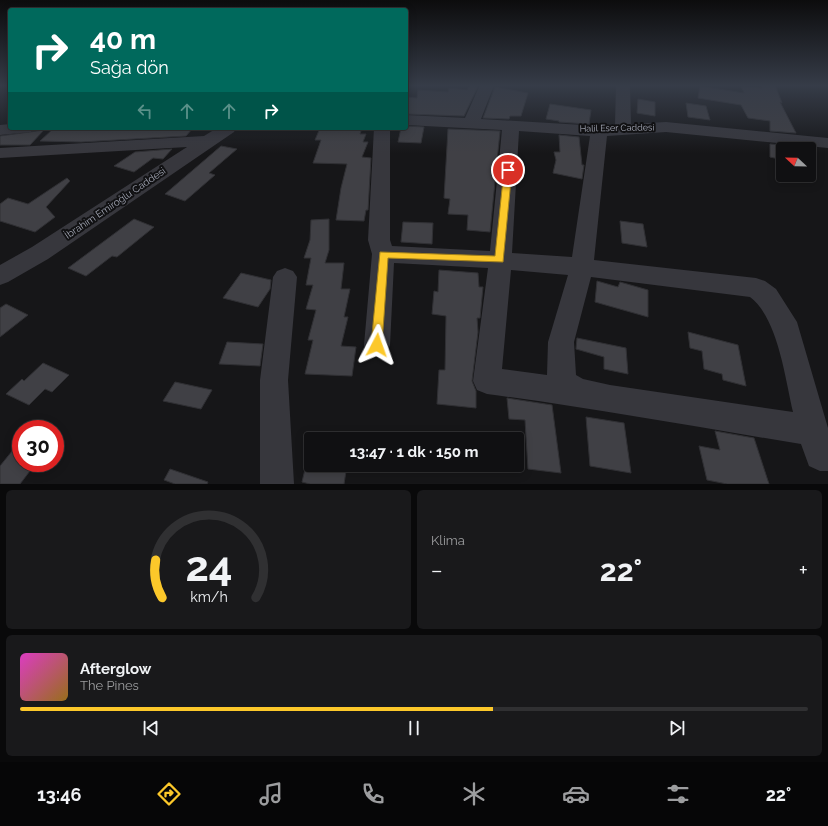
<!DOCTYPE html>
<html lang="tr">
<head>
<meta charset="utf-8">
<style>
  :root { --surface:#101012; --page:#19191b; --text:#f1f3f6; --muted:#9c9d9f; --line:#303032; --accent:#fcc82a }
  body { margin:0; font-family:Raleway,sans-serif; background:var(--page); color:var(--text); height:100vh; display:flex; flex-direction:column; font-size:15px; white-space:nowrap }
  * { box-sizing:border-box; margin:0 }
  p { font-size:13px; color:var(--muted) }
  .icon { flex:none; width:22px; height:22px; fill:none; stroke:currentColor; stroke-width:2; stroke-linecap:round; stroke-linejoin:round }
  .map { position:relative; height:484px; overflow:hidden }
  .side { display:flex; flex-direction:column; gap:6px; padding:6px; background:#09090a; flex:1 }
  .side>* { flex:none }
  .guide { position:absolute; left:8px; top:8px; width:400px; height:122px; border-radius:4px; box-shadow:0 2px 10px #0003,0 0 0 1px var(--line); background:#00695c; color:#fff; overflow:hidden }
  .needle { width:26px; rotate:292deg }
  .tools { position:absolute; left:776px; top:142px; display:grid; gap:8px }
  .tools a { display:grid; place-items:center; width:40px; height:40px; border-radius:4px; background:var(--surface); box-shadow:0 2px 10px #0003,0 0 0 1px var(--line); font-size:20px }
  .speed { position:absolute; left:12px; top:420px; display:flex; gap:8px; font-size:20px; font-weight:700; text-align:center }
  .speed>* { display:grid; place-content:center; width:52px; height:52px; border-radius:50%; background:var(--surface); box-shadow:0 2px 10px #0003,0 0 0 1px var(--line); line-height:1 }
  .speed .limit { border:6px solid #d22; background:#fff; color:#111 }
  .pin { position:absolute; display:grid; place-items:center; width:34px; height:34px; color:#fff; margin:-17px; border:2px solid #fff; border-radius:50%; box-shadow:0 1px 4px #0007 }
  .me { position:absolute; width:44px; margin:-22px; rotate:4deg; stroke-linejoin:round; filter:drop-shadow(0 0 3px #0008) }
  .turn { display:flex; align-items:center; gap:14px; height:84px; padding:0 16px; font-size:18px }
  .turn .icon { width:52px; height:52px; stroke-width:2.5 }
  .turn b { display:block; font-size:28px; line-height:34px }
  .lanes { display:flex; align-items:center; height:38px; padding:0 16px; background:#0003; justify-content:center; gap:20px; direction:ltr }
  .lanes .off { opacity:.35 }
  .big { font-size:30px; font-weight:700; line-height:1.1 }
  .side .widget { flex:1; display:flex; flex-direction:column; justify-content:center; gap:6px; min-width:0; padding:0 14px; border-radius:6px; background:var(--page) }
  .side .dial { align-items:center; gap:0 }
  .dial svg { height:104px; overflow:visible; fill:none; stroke:var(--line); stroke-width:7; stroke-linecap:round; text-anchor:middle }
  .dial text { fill:var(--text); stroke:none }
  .song { display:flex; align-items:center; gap:12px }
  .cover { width:48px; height:48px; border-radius:6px; background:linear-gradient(135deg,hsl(310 70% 55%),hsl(40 70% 35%)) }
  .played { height:4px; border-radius:2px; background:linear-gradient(90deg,var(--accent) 60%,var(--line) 60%) }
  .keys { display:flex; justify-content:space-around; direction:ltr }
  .heat { display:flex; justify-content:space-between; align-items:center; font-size:22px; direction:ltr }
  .side .tiles { flex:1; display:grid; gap:6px; grid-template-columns:1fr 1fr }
  .widget:last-child { grid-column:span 2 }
  .trip { position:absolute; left:304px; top:432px; width:220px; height:40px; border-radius:4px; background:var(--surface); box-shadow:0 2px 10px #0003,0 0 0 1px var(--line); font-weight:700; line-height:40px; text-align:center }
  .tab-bar { display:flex; height:64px; justify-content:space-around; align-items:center; background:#060607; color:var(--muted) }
  .tab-bar .icon { width:28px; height:28px }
  .tab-bar .active { color:var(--accent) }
  .tab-bar b { font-size:18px; color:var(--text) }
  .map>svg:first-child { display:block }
  .building { fill:#404045; stroke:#303034 }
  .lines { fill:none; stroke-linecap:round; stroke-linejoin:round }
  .minor { fill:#37373d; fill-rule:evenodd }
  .route { fill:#fcc82a; stroke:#a4821b }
  .labels { text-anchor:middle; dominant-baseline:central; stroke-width:4; stroke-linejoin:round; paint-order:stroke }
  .far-street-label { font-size:9px; fill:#a7abb9; stroke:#111113 }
  .street-label { font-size:10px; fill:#a7abb9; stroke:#111113 }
</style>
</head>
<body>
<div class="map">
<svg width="828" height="484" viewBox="0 0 828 484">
  <rect width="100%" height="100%" fill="#161618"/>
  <!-- building -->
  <g class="building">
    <polygon points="470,85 478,86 464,116 406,114 406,97 417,98 418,90 448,92 449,88 467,90"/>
    <polygon points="761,85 775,85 782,103 780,102 796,133 770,131 770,121 748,118 741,105 698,98 700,86 744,93 741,86 762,88"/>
    <polygon points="495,87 528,93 521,116 510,116 509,119 483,118"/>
    <polygon points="638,99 655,102 655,116 637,113"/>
    <polygon points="686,103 706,106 710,120 688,117"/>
    <polygon points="550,104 591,110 589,124 559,122 559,121 546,119"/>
    <polygon points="406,126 424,127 421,143 398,142 401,128 406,128"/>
    <polygon points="193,128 186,136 81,142 40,141 53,129"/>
    <polygon points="320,128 362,128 360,134 366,134 363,142 368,142 362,157 371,158 368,210 366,210 364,221 336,220 341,188 347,164 313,163 321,140 315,140"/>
    <polygon points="448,129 500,131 490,232 467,230 468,215 448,214 450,199 444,198"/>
    <polygon points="44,130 30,145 0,145 0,136"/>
    <polygon points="559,135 579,137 582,165 584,165 582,179 553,173 556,160 554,152 560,152"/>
    <polygon points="770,144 803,147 804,149 783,149 783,160 770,157"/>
    <polygon points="221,146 237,149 209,173 215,175 185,201 165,194"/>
    <polygon points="172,149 163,159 153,158 134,172 114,166 135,152"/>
    <polygon points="67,178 70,181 46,207 55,217 35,232 0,221 0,204 8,198 28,204"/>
    <polygon points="134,219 154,227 117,257 112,256 86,276 68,268"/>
    <polygon points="329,219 329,250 325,263 344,263 341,289 350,289 344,317 348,317 341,346 356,347 352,376 305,374 313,340 308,340 316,310 306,309 313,285 306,285 311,258 304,258 310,240 311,220"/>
    <polygon points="620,221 643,224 647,247 622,243"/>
    <polygon points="403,222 433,223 432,244 401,242"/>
    <polygon points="439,270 478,273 479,287 483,287 480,318 477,318 478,332 472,381 476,391 476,408 437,404 439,370 445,370 446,316 432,314 434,291 438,292"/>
    <polygon points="241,273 271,280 270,289 258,307 223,298"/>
    <polygon points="597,281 618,287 620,282 648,290 648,317 595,302"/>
    <polygon points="6,304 28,315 0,337 0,308"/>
    <polygon points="688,332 738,345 746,386 723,380 722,374 704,369 702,351 690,348"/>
    <polygon points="577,338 626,348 628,374 604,369 604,357 576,349"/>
    <polygon points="227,342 263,344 260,366 219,364"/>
    <polygon points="43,363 69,375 52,392 45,389 29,405 6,394 22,379 24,381"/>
    <polygon points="175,382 212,390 201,409 163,401"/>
    <polygon points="507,398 552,405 561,473 528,469 525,420 509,419"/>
    <polygon points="586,417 624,423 631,473 590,466"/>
    <polygon points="715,431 754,438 769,484 727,484 707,480 699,446 720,450"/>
    <polygon points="21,440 21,463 36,463 20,484 0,484 0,466"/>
    <polygon points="306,465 347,465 344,484 310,484 302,482"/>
    <polygon points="170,469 208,482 207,484 175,484 164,480"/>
  </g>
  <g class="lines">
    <!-- minor -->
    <g class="minor">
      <path d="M480,85H494L481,119L599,126L615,125L616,85H630L631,124L666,122L828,138V148L666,132L607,136L594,260L756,278L765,281L776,289L797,322L828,428V471H820L809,466L801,444C696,427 592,408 487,394L477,390L473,381L488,268L394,263L390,345L387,353L377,357L367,353L364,345L372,254L368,240L374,128H390V240L392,246L490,251L502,130L406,125V115L465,118ZM519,131L590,136L572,257L512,253ZM511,270L568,275L548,342L547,375L502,369ZM591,277L750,297C778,318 785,378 793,412L610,385L583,379L576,375L574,342Z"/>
      <polygon points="10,124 10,128 33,128 31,132 0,135 0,125"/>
      <polygon points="217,128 236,128 234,132 48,259 8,282 0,285 0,265 32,247 187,147 0,158 0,148 204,136"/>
      <polygon points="285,268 293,271 297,277 288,380 294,484 260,484 260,380 273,277 277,271"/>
    </g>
  </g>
  <!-- sky -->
  <linearGradient id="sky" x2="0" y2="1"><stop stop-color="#0c0c0d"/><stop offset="0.56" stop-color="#363c48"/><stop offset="1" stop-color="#363c48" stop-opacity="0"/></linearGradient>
  <rect width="828" height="153" fill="url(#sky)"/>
  <!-- route -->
  <polygon class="route" points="508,168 512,170 503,262 388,258 382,345 381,349 377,350 373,349 371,345 380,252 495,256 504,170"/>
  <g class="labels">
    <!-- far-street labels -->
    <g class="far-street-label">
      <text transform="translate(617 128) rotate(-1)">Halil Eser Caddesi</text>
    </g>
    <!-- street labels -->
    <g class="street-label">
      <text transform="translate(115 203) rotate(-34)">İbrahim Emiroğlu Caddesi</text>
    </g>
  </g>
</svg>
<div class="tools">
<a><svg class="needle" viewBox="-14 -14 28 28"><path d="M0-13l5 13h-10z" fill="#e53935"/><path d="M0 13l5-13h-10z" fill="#9c9d9f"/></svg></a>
</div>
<div class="speed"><div class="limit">30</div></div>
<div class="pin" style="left:508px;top:170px;background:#d93025"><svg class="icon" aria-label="arrive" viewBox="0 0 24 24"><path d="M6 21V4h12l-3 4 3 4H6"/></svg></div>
<svg class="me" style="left:377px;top:345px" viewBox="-20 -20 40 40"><path d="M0-17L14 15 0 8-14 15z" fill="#fcc82a" stroke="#fff" stroke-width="4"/></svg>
<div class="trip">13:47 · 1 dk · 150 m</div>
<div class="guide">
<div class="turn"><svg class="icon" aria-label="right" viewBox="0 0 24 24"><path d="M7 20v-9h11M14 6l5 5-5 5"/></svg><div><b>40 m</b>Sağa dön</div></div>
<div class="lanes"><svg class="icon off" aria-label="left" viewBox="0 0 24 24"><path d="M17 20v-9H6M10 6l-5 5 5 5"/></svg><svg class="icon off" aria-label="ahead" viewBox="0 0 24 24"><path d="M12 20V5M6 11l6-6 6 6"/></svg><svg class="icon off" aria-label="ahead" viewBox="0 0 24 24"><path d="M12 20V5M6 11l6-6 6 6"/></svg><svg class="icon" aria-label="right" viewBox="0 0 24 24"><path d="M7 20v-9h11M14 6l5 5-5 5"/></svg></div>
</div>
</div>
<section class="side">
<div class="tiles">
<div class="widget dial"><svg viewBox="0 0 100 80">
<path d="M14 69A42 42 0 1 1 86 69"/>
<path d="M14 69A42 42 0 0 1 9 40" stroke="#fcc82a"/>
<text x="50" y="56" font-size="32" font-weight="700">24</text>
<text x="50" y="72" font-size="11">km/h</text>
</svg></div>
<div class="widget"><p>Klima</p>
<div class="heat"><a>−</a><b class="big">22°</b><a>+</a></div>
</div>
<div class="widget">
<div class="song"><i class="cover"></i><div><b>Afterglow</b><p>The Pines</p></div></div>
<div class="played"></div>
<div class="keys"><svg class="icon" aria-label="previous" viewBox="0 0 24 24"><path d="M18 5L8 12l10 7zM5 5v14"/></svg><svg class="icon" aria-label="pause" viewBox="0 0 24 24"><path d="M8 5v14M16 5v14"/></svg><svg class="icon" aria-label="next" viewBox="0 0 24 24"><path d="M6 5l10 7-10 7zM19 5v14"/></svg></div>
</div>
</div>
</section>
<nav class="tab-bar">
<b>13:46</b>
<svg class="icon active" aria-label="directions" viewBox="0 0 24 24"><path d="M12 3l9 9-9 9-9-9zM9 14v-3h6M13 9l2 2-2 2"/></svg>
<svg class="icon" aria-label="music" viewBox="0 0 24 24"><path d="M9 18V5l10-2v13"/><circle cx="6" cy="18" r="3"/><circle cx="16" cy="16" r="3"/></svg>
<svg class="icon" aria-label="phone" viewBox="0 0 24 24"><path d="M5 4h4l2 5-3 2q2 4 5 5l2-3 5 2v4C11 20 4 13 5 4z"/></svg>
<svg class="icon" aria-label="climate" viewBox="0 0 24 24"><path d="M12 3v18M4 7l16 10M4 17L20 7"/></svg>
<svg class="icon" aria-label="car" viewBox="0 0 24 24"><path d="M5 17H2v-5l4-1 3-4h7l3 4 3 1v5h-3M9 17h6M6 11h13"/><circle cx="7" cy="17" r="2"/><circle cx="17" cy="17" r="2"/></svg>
<svg class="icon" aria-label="filters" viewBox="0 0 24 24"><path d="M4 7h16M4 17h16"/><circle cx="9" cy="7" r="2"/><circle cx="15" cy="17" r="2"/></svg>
<b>22°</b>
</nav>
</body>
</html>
